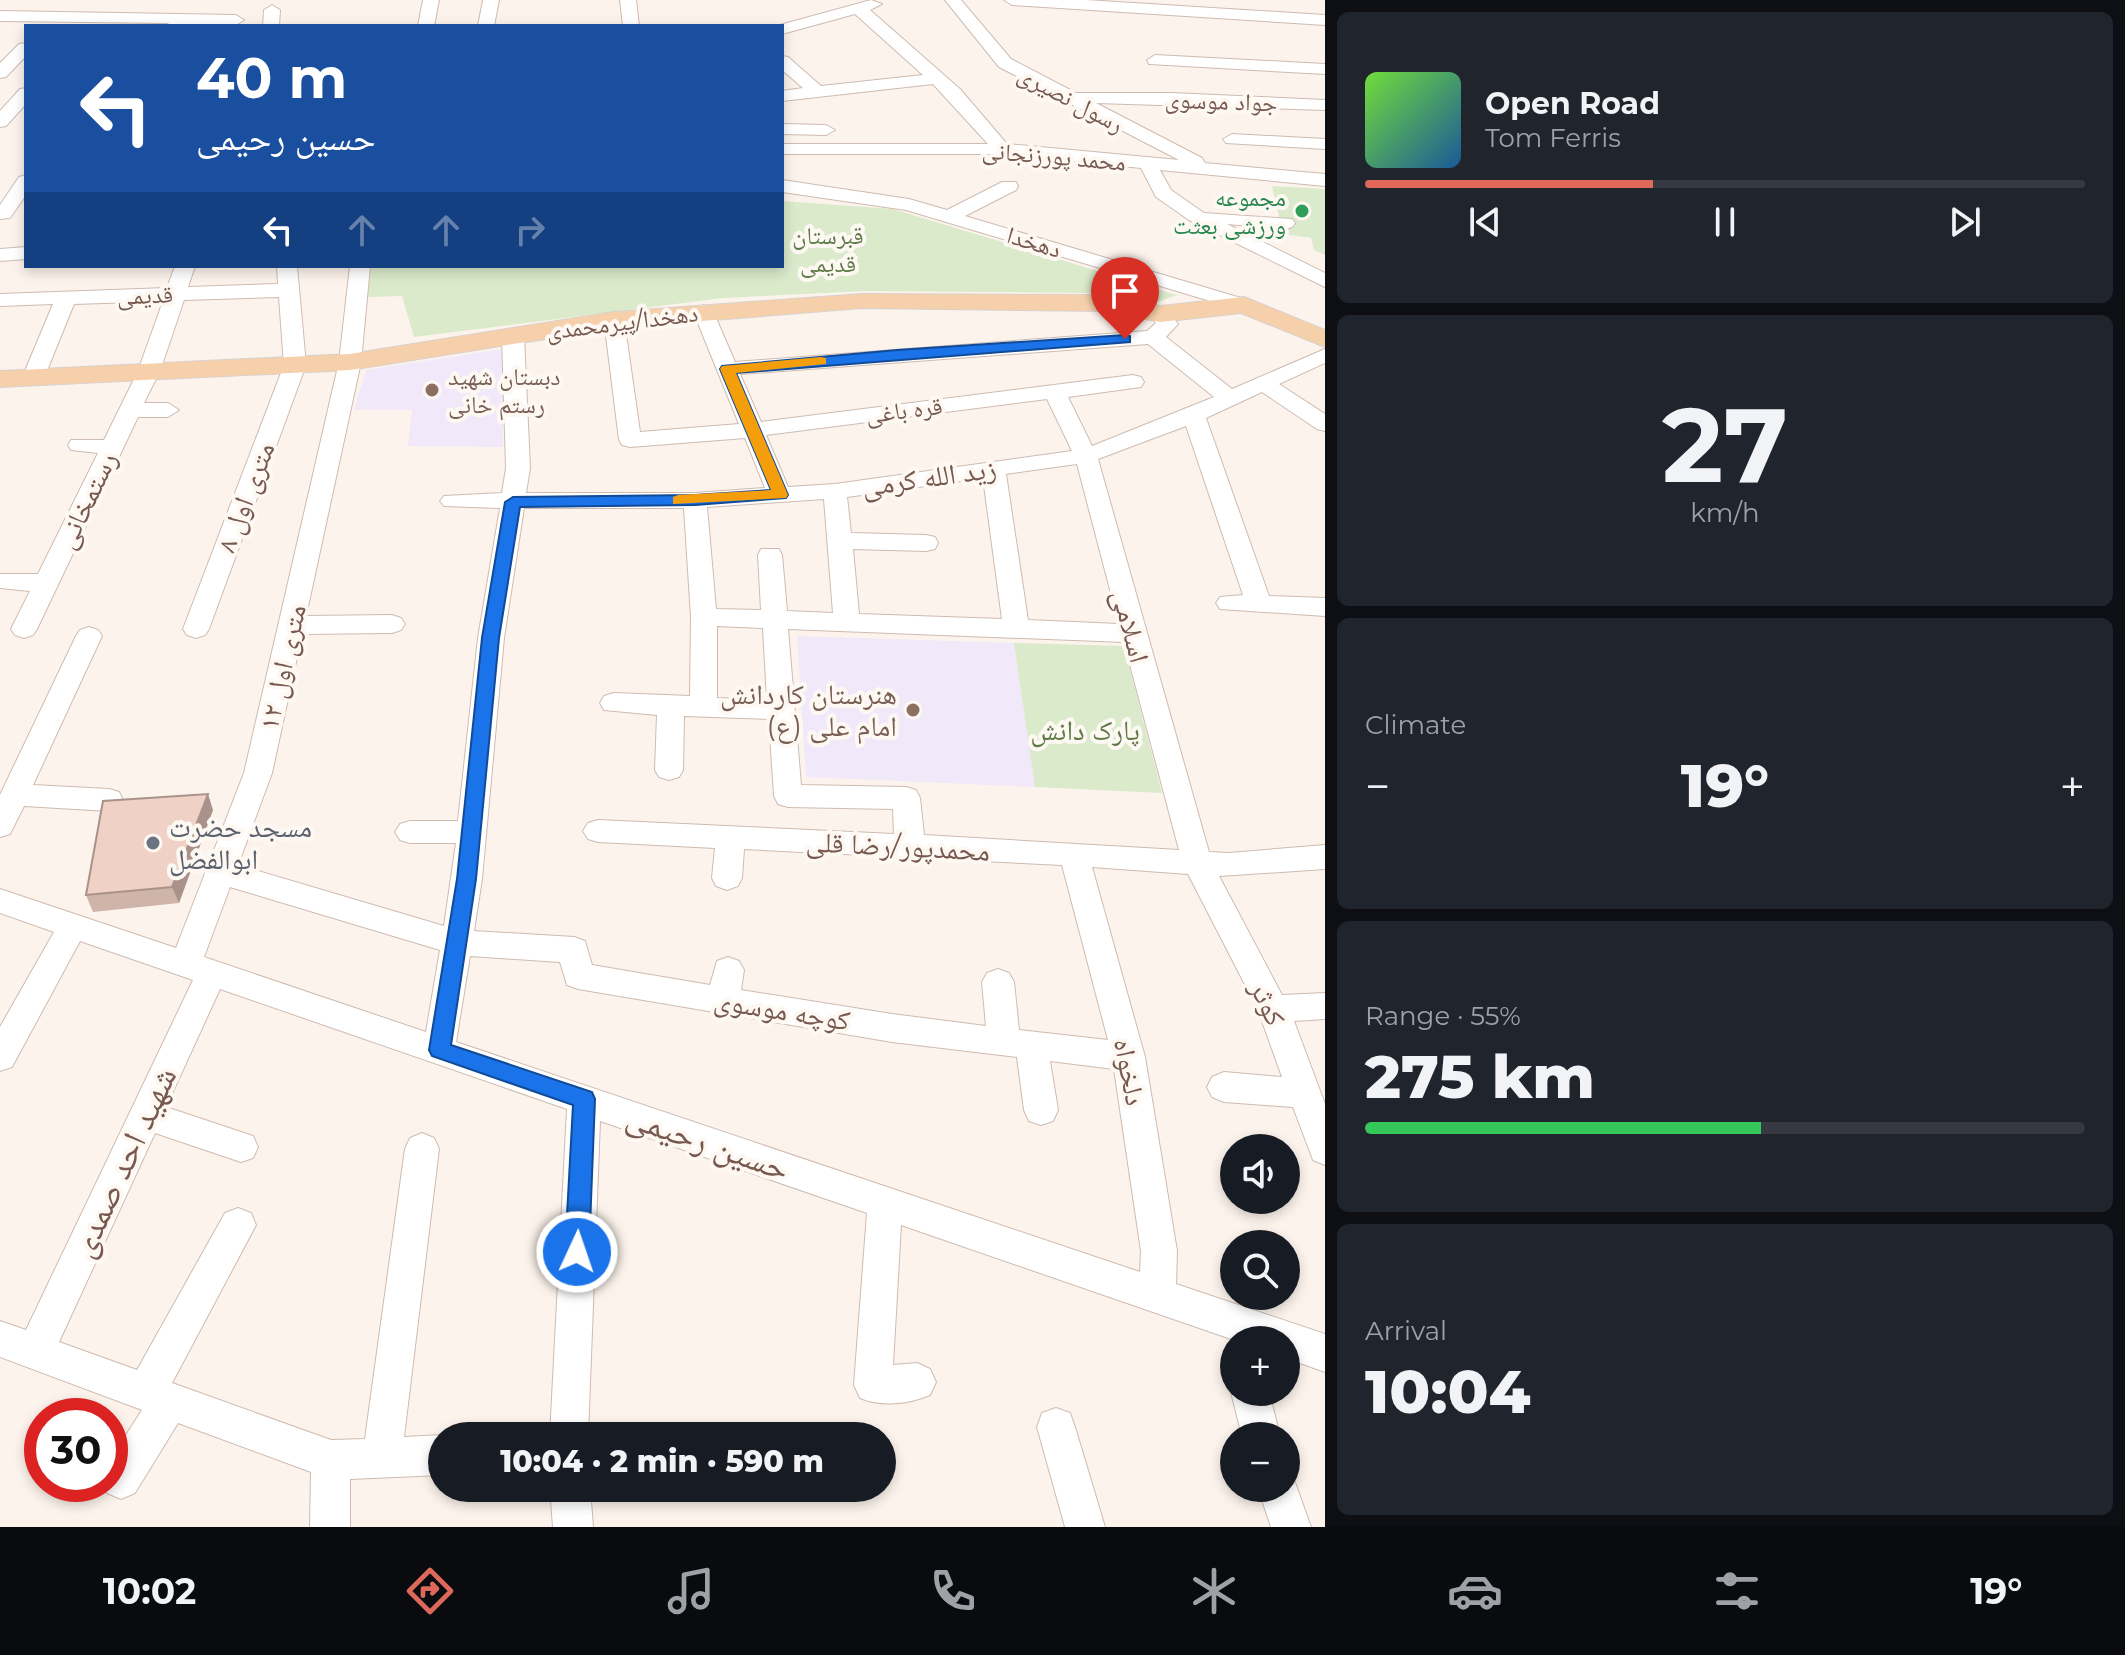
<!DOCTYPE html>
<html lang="en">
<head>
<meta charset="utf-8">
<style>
  :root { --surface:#171b24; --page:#20242c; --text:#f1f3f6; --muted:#9ea1a6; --line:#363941; --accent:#de685a }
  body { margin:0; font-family:Montserrat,"Noto Naskh Arabic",sans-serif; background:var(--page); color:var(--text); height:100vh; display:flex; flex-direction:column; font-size:30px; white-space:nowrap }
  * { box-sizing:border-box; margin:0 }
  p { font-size:26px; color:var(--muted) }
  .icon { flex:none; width:44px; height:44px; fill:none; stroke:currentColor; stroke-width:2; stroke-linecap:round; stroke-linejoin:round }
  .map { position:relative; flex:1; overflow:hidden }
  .side { display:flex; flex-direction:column; gap:12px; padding:12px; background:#0d0f14; width:800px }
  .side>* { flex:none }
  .hud { position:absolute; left:24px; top:24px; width:760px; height:244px; border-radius:0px; box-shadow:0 4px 12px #0003; background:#1a4fa0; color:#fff; overflow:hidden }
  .controls { position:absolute; left:1220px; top:1134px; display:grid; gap:16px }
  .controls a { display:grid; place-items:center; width:80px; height:80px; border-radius:50%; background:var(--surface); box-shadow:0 4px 12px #0003; font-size:40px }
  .speed { position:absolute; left:24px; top:1398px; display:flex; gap:16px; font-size:40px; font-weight:700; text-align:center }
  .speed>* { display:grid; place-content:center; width:104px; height:104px; border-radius:50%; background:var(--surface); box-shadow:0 4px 12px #0003; line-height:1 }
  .speed .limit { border:12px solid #d22; background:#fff; color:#111 }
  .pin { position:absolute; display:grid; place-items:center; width:68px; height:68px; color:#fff; margin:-82px -34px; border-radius:50% 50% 50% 0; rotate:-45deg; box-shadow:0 0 8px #0007 }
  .pin .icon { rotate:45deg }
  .me { position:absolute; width:88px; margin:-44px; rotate:3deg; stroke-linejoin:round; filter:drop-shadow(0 0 6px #0008) }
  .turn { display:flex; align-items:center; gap:28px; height:168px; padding:0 40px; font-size:36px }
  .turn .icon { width:104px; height:104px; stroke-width:2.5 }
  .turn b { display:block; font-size:56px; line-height:68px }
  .lanes { display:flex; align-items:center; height:76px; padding:0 40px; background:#0003; justify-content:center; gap:40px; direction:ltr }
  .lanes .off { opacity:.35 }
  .big { font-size:60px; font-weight:800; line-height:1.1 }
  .side .card { flex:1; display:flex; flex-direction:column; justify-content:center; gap:12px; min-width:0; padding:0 28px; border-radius:12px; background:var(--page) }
  .side .dial { align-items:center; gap:0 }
  .dial b { font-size:104px; line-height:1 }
  .song { display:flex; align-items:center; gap:24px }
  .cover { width:96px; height:96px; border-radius:12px; background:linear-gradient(135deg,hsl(100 70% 55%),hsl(210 70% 35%)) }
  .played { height:8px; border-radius:4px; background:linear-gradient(90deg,var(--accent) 40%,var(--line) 40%) }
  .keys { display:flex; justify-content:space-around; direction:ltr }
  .heat { display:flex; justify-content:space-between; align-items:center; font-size:44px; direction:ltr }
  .charge { height:12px; border-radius:6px; background:linear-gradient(90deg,#34c759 55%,var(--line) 0) }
  .trip { position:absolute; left:428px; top:1422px; width:468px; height:80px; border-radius:40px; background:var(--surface); box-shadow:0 4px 12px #0003; font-weight:800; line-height:80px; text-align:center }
  .tabs { display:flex; height:128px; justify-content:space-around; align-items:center; background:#090b0e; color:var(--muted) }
  .tabs .icon { width:56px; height:56px }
  .tabs .current { color:var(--accent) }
  .tabs b { font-size:36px; color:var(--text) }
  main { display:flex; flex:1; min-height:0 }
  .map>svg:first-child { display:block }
  .education { fill:#f1e8f9 }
  .green { fill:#dbeacb }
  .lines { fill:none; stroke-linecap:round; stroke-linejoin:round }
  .minor-casing { stroke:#cebbb1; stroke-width:2 }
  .major-casing { stroke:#d9d1ce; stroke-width:2 }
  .minor { fill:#fff; fill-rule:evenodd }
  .major { fill:#f6d0aa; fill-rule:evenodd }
  .wall { fill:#ceb4a9 }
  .shaded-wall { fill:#a8928a }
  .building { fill:#f0d1c5; stroke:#a8928a; stroke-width:2 }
  .route { fill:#1a73e8; stroke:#114b97; stroke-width:2 }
  .slow { fill:#f59e0b }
  .leisure-dot { fill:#2e9e5b; stroke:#fef8f3; stroke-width:3 }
  .education-dot { fill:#8d6e63; stroke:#fef8f3; stroke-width:3 }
  .worship-dot { fill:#6b7280; stroke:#fef8f3; stroke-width:3 }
  .labels { text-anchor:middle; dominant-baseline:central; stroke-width:8; stroke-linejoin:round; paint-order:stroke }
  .far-street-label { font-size:24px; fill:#77594f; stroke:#fef8f3 }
  .far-leisure-label { font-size:24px; fill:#27864d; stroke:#fef8f3; text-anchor:end }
  .far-park-label { font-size:24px; fill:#5e7b48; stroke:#fef8f3 }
  .far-education-label { font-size:24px; fill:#785e54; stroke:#fef8f3; text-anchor:start }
  .street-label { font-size:28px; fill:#77594f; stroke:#fef8f3 }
  .education-label { font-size:28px; fill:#785e54; stroke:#fef8f3; text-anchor:end }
  .park-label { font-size:28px; fill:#5e7b48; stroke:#fef8f3 }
  .worship-label { font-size:28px; fill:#5b616d; stroke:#fef8f3; text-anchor:start }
  .near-street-label { font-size:34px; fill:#77594f; stroke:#fef8f3 }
</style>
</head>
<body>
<main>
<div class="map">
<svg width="1325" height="1527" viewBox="0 0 1325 1527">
  <rect width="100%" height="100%" fill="#fcf4ec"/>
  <!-- education -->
  <g class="education">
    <polygon points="503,349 503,447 408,446 412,410 354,410 366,370"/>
    <polygon points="797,636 1014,643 1035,787 806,777"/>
  </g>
  <!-- green -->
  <g class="green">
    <polygon points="1272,186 1325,189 1325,255 1314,250 1311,238 1283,234"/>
    <polygon points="782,201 893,209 1177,295 1149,305 1090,293 865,291 723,298 414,337 402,296 368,297 371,266 782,266"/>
    <polygon points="1014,643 1124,646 1162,793 1035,787"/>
  </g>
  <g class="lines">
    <!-- minor casing -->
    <g class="minor-casing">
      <g id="minor">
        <polygon points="423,0 439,0 434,26 418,26"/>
        <polygon points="483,0 499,0 494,26 478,26"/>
        <polygon points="620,0 636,0 639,26 623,26"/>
        <polygon points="871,0 882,4 870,10 960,89 1007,144 1179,160 999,67 945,0 961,0 1011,59 1076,93 1171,93 1325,100 1325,110 1096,103 1202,158 1205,163 1325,174 1325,186 1160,170 1171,190 1204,213 1292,219 1295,223 1292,227 1285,229 1227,224 1325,273 1325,287 1189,220 1156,197 1141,168 1002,154 782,154 782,144 988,144 933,84 782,101 782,91 803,88 782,70 782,56 788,57 821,86 923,75 855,14 782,34 782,26 776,26"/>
        <polygon points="1004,0 1086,0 1325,15 1325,25 1012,5"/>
        <polygon points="272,5 280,10 279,26 263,26 264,10"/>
        <polygon points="0,11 236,15 244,20 236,25 174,26 167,23 0,21"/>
        <polygon points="26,43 26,56 6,77 0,78 0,63 19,44"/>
        <polygon points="1155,55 1325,64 1325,74 1149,64 1147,60"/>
        <polygon points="26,88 26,104 6,126 0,127 0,111 20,89"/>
        <polygon points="782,124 826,125 835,130 826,135 782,134"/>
        <polygon points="1232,134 1325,139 1325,149 1226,143 1223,139"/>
        <polygon points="26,175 26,195 10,218 0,219 0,205 19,177"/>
        <polygon points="782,180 909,199 947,210 1002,182 1016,182 1018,186 1016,190 965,216 1251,301 1254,305 1244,311 1237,309 906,210 782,192"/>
        <polygon points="26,247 26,259 0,261 0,249"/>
        <polygon points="175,266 195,266 188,287 278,284 277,266 297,266 306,365 209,629 205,635 196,638 187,635 183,629 284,365 279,297 184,300 160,371 144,403 168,403 179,410 168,417 138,417 37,629 33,635 24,638 15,635 11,629 30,591 0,588 0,574 38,574 98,453 71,450 68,445 71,440 104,440 138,371 163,301 74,304 44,378 33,385 22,378 53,304 0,306 0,294 167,288"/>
        <path d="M350,266H370L361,362L306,616L392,615L401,618L405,624L401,630L392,633L302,634L272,773L238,865L444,926L456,843H410L400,840L395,832L400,824L410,821H458L478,638L500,508L444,506L440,501L444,496L502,493L506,468L502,336L506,332L513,330L524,336L530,468L526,493H695L765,488L745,438L630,447L622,445L619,440L604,320L614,314L624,320L640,432L739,424L693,311L703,305L713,311L735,362L1147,331L1156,323L1150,314L1160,308L1167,310L1178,324L1166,337L1232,389L1325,349V363L1279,384L1325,414V431L1317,429L1262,392L1206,418L1269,596L1325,598V616L1220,609L1216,603L1220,597L1243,595L1186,426L1098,459L1209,852L1229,853L1325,845V869L1219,876L1282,995L1325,993V1019L1294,1021L1325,1104V1165L1313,1160L1293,1107L1224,1102L1212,1097L1207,1087L1212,1077L1224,1072L1282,1077L1258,1010L1188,874L1092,867L1145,1057L1177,1251L1176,1284L1325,1334V1372L1286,1358V1340H1234L901,1225L893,1365L917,1363L930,1369L936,1382L930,1395C909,1404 881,1407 860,1398L854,1385L867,1213L600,1121L588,1436H550L567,1109L220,989L166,1107L253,1136L258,1147L253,1158L241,1162L155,1133L59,1342L137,1370L225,1213L238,1208L251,1213L256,1225L172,1383L331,1440L365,1439L405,1149L410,1138L422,1133L434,1138L439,1149L404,1437L442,1435L443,1436L442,1475L350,1479V1527H310L311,1472L178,1423L135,1493L121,1499L107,1493L103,1484H110V1460L142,1410L0,1357V1321L26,1330L193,980L80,941L12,1067L0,1071V1027L54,932L0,913V889L176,948L244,773L339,362ZM1148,344L1214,397L1092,446L1068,397L1141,387L1144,382L1141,377L1133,375L761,422L740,374ZM1047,399L1072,451L835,484L788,487L766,435ZM1077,464L1119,624L1028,620L1006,474ZM983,478L1002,619L859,614L853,549L926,551L935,549L938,543L935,537L926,535L851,533L847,497ZM824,499L833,613L787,611L782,555L779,549H761L758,555L761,610L716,609L707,507ZM524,508H684L691,617L690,696L614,693L604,696L600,703L604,710L657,715L655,770L659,777L669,780L679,777L683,770L684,716L769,719L774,796L778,804L788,807L893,809L894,834L598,820L588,823L583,831L588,839L598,842L715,848L712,878L716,886L727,890L738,886L742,878L744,849L1062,865L1108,1040L1019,1030L1014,982L1009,973L998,969L987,973L982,982L986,1026L892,1014L741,990L744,970L739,961L728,957L717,961L710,985L592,965L585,941L574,937L474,931L482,879L504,638ZM717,626L763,628L767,700L717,698ZM788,629L1124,642L1179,850L924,835L920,798L916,790L906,787L801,785ZM230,887L440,950L426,1032L204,957ZM470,956L560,962L567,985L578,989L892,1042L1017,1057L1024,1110L1029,1121L1041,1125L1053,1121L1058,1110L1050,1061L1114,1069L1141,1251L1140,1272L456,1042Z"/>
        <polygon points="89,627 98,630 102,636 33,785 109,789 119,792 123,800 119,808 109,811 24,806 10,834 0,837 0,795 76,636 80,630"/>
        <polygon points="1234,1385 1234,1392 1269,1392 1280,1436 1242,1436 1231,1392"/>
        <polygon points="1056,1408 1070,1413 1075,1427 1105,1527 1065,1527 1037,1427 1042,1413"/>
        <polygon points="1286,1472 1292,1474 1311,1527 1271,1527 1258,1488 1286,1488"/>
        <polygon points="550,1488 590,1488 593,1527 553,1527"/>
      </g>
    </g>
    <!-- major casing -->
    <g class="major-casing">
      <polygon id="major" points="862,294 1107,295 1160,306 1244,297 1325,330 1325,347 1241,313 1160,322 1107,311 862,308 614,328 350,370 0,387 0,371 350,354 614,312"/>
    </g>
    <!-- minor -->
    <use href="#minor" class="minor"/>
    <!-- major -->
    <use href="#major" class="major"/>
  </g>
  <!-- wall -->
  <polygon class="wall" points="213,810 179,903 93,912 86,895"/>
  <!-- shaded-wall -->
  <polygon class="shaded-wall" points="208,794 213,810 179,903 172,887"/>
  <!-- building -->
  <polygon class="building" points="208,794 172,887 86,895 103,801"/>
  <!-- route -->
  <polygon class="route" points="1125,335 1130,336 1130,342 736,373 788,495 786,498 695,505 520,507 499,638 476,879 451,1045 592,1092 595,1099 589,1252 585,1260 577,1263 569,1260 565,1252 573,1105 432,1056 429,1050 457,879 482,638 505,502 513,497 695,495 771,490 720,369 722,366 897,350"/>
  <!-- slow -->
  <polygon class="slow" points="821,357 826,358 826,364 736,373 788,495 786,498 673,504 673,497 678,495 771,490 720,369 722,366"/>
  <!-- markers -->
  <circle class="leisure-dot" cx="1302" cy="211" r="8"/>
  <g class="education-dot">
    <circle cx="432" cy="390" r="8"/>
    <circle cx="913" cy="710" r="8"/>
  </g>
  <circle class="worship-dot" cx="153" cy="843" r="8"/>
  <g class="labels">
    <!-- far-street labels -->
    <g class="far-street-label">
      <text transform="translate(1071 99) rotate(28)">رسول نصیری</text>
      <text transform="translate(1221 101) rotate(2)">جواد موسوی</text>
      <text transform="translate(1054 156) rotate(5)">محمد پورزنجانی</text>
      <text transform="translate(1034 242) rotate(17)">دهخدا</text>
      <text transform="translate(145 295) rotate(-2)">قدیمی</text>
      <text transform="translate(622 322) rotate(-7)">دهخدا/پیرمحمدی</text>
      <text transform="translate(904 410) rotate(-7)">قره باغی</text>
    </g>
    <!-- far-leisure labels -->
    <g class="far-leisure-label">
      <text x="1286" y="197">مجموعه<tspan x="1286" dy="28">ورزشی بعثت</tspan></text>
    </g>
    <!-- far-park labels -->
    <g class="far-park-label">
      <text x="828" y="235">قبرستان<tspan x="828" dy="28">قدیمى</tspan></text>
    </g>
    <!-- far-education labels -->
    <g class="far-education-label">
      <text x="448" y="376">دبستان شهید<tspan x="448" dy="28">رستم خانی</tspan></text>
    </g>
    <!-- street labels -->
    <g class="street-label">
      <text transform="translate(929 477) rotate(-8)">زید الله کرمی</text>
      <text transform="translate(245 497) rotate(-69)">۸ متری اول</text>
      <text transform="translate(86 500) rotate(-64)">رستمخانی</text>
      <text transform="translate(1131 626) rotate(75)">اسلامی</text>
      <text transform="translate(282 667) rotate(-77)">۱۲ متری اول</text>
      <text transform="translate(898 846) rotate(3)">محمدپور/رضا قلی</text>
      <text transform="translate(1268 1003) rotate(65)">کوثر</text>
      <text transform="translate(782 1010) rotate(9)">کوچه موسوی</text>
      <text transform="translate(1130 1072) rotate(79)">دلخواه</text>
    </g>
    <!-- education labels -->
    <g class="education-label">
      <text x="897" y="694">هنرستان کاردانش<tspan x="897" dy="32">امام علی (ع)</tspan></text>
    </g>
    <!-- park labels -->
    <g class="park-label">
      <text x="1085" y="730">پارک دانش</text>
    </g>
    <!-- worship labels -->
    <g class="worship-label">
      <text x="169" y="827">مسجد حضرت<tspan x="169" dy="32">ابوالفضل</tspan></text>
    </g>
    <!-- near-street labels -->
    <g class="near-street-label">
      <text transform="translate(708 1142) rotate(19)">حسین رحیمی</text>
      <text transform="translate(123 1162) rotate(-65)">شهید احد صمدی</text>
    </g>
  </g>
</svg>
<div class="controls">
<a><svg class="icon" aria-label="sound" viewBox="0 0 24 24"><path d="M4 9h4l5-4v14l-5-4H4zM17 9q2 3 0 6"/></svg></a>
<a><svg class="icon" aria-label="search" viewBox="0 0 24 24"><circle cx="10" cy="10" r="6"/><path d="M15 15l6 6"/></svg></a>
<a>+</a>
<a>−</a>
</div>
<div class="speed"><div class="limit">30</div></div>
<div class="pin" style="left:1125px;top:339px;background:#d93025"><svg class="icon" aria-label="arrive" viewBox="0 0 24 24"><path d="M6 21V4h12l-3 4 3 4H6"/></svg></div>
<svg class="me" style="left:577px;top:1252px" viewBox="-20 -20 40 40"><circle r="17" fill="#1a73e8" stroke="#fff" stroke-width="3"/><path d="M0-11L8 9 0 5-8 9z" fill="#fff"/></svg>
<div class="trip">10:04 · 2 min · 590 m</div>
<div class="hud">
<div class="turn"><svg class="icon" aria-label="left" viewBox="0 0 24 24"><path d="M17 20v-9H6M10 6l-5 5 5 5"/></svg><div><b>40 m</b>حسین رحیمی</div></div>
<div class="lanes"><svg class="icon" aria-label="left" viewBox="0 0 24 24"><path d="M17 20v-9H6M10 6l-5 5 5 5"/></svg><svg class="icon off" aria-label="ahead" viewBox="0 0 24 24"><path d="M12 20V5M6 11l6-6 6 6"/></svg><svg class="icon off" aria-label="ahead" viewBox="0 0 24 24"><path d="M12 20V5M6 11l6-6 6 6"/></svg><svg class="icon off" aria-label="right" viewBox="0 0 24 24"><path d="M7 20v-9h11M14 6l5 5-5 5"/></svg></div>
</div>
</div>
<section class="side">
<div class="card">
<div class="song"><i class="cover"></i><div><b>Open Road</b><p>Tom Ferris</p></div></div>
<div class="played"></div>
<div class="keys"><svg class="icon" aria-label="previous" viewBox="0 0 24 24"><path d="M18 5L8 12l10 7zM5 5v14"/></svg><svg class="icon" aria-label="pause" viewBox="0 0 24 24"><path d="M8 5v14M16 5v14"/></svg><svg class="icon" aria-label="next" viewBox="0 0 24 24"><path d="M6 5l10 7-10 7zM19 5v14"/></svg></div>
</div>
<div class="card dial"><b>27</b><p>km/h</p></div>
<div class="card"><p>Climate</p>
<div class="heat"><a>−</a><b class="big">19°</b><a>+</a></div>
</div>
<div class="card"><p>Range · 55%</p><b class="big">275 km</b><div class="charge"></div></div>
<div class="card"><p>Arrival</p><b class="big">10:04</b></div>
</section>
</main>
<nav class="tabs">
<b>10:02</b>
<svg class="icon current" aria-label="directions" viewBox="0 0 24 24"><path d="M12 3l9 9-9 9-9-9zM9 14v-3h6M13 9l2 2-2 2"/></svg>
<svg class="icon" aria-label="music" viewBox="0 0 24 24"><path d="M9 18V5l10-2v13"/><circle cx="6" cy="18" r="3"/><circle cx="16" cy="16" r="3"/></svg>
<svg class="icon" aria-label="phone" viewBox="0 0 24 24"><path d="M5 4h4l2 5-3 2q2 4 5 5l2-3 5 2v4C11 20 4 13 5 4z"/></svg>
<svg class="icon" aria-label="climate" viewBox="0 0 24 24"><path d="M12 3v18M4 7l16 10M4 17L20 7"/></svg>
<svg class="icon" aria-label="car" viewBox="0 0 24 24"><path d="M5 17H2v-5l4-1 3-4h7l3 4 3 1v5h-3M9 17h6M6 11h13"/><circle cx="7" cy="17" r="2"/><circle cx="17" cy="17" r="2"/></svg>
<svg class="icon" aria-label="filters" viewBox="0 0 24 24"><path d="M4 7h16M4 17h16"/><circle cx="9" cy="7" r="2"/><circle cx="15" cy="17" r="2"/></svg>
<b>19°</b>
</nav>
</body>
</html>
